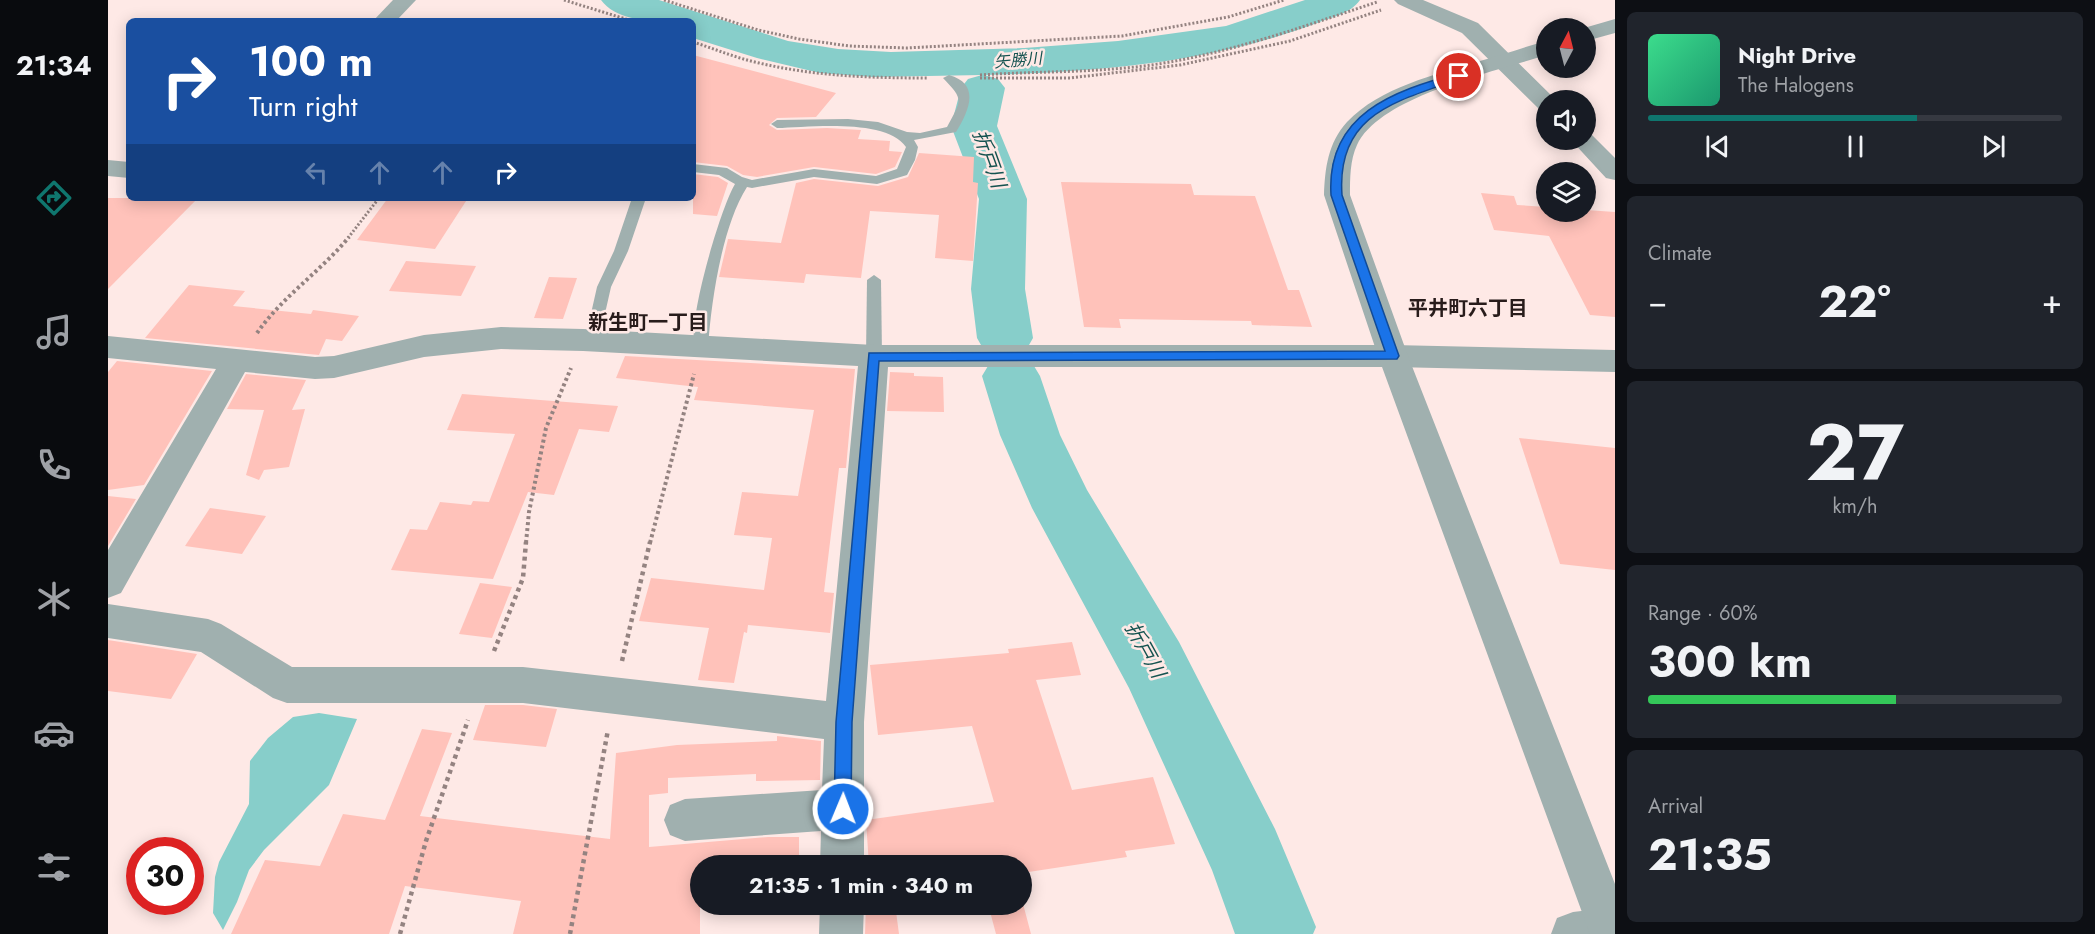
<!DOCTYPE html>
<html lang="en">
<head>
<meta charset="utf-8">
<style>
  :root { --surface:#171b24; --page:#20242c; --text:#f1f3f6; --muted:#9ea1a6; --line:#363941; --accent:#0f766e }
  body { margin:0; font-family:Jost,"Noto Sans JP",sans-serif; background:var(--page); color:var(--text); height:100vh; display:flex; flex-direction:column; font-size:22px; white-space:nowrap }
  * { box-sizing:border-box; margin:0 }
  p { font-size:20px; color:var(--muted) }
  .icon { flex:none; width:33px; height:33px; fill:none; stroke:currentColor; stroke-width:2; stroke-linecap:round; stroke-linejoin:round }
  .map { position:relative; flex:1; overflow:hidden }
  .sheet { display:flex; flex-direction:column; gap:12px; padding:12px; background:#0d0f14; width:480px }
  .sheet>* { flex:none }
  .top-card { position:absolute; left:18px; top:18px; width:570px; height:183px; border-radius:9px; box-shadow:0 3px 15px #0003; background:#1a4fa0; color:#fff; overflow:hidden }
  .needle { width:39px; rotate:7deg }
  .controls { position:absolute; left:1428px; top:18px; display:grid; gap:12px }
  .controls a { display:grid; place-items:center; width:60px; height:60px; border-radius:50%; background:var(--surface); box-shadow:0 3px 15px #0003; font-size:30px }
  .speed { position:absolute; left:18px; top:837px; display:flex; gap:12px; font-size:30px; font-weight:700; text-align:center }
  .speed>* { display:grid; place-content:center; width:78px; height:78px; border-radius:50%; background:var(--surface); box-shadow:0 3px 15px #0003; line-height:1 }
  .speed .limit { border:9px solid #d22; background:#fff; color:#111 }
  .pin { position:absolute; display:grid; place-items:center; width:51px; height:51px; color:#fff; margin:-26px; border:3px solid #fff; border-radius:50%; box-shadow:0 2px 6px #0007 }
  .me { position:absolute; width:66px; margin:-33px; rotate:1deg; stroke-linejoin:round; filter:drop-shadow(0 0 4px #0008) }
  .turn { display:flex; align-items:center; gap:21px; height:126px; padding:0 24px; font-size:27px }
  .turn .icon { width:78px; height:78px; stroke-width:2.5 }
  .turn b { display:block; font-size:42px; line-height:51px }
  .lanes { display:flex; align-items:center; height:57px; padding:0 24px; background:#0003; justify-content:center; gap:30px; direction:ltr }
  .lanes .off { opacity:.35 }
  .big { font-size:45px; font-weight:700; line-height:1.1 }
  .sheet .widget { flex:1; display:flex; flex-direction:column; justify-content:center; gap:9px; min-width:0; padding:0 21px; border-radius:9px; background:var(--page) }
  .sheet .dial { align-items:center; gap:0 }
  .dial b { font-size:78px; line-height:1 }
  .song { display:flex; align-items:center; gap:18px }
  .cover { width:72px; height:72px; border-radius:9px; background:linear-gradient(135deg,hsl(150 70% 55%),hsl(160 70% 35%)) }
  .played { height:6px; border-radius:3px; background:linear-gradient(90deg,var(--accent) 65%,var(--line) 65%) }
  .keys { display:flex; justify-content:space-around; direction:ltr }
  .heat { display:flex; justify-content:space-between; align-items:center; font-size:33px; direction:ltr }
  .charge { height:9px; border-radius:4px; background:linear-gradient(90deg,#34c759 60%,var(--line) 0) }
  .trip { position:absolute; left:582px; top:855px; width:342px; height:60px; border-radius:30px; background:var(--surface); box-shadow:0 3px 15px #0003; font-weight:700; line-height:60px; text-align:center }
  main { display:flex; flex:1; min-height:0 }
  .dock { display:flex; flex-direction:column; width:108px; justify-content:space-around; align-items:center; background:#090b0e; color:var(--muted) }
  .dock .icon { width:42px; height:42px }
  .dock .current { color:var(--accent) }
  .dock b { font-size:27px; color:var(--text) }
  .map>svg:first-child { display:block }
  .water { fill:#87ceca }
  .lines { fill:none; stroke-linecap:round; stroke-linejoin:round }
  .river { fill:#87ceca; fill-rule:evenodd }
  .building { fill:#ffc2ba }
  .path-far2 { stroke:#948381; stroke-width:3; stroke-dasharray:2 2; stroke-linecap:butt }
  .path-far1 { stroke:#948381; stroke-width:4; stroke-dasharray:3 3; stroke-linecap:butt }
  .path { stroke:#948381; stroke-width:4.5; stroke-dasharray:4 4; stroke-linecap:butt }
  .service { fill:#a0b0af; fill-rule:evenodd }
  .minor { fill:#a0b0af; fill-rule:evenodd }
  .tertiary { fill:#a0b0af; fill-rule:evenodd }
  .route { fill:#1a73e8; stroke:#114b97; stroke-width:1.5 }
  .labels { text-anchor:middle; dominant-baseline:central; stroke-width:5; stroke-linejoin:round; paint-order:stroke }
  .far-water-label { font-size:16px; font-style:italic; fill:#155350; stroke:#fee9e6 }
  .water-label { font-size:20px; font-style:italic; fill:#155350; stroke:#fee9e6 }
  .neighbourhood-label { font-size:20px; font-weight:bold; fill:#281c1b; stroke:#fee9e6 }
</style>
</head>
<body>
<main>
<nav class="dock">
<b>21:34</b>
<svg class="icon current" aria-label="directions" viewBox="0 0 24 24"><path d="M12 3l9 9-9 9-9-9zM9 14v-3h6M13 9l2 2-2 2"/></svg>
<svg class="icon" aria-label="music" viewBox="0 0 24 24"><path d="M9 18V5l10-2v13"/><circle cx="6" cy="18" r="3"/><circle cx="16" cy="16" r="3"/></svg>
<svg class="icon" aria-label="phone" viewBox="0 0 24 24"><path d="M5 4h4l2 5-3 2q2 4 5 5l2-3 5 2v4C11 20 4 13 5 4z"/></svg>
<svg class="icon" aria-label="climate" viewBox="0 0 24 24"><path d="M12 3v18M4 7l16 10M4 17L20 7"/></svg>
<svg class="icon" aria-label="car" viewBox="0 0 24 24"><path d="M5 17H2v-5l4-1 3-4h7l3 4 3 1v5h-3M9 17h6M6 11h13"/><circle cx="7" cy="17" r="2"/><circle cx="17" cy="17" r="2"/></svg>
<svg class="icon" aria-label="filters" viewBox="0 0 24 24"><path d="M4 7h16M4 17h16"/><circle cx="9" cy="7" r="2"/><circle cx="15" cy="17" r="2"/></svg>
</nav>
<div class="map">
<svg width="1507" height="934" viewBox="0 0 1507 934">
  <rect width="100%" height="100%" fill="#fee9e6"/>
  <!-- water -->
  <polygon class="water" points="211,713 249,719 221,785 156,850 141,870 129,902 115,930 105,913 107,877 111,862 141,804 142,761 160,738 185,717"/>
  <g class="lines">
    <!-- river -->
    <path class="river" d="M493,0H551L680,41L730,49L783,52L916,48L1010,41L1118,26L1197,0H1252C1242,14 1224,17 1209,23C1103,63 988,72 876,75L890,79L897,88L889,126L919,199L917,289L925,338L917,352L906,355L923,361L932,376L952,435L979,490L1071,642L1167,829L1208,927L1205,934H1127L1104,870L1021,688L924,508L892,435L874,376L883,361L894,357L877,352L869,338L863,289L871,199L843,126L853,88L860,79L874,75L765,77L712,73L649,58L585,38V21C557,21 511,25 493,0Z"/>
  </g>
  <!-- building -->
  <g class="building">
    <polygon points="585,55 728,93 708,117 669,118 661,125 669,130 719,128 753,130 750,139 782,141 781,151 794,152 787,167 768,174 706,167 649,177 635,175 619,166 585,162"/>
    <polygon points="811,153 866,157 865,182 870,183 865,261 827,258 831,215 762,211 753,278 698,274 696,283 611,277 620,239 673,243 688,183 706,179 770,186 800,177"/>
    <polygon points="585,174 610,177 620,183 609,216 585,214"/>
    <polygon points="953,182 1083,184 1086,195 1147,196 1180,290 1191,290 1204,327 1144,325 1143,321 1011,319 1013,328 976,327"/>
    <polygon points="1373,193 1406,196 1409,205 1438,207 1438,212 1478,210 1507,212 1507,317 1482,315 1441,236 1386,230"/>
    <polygon points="0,198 90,198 0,289"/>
    <polygon points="280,198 360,198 327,249 249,240"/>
    <polygon points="298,261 368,266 353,296 281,291"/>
    <polygon points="441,277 469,278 455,319 426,318"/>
    <polygon points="81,285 137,291 125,306 203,314 205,310 251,316 234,341 218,339 211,355 37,338"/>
    <polygon points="517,356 747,369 738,468 731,468 716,592 726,593 722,633 640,625 639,633 636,632 626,683 590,680 601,628 531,621 543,578 656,590 664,538 626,535 634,492 690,496 706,410 586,400 590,387 508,378"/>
    <polygon points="9,361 104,371 36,485 0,490 0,372"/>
    <polygon points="782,372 806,373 806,376 835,377 836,412 779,411"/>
    <polygon points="138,374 198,380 184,410 197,409 181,467 156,470 151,480 138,475 156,410 119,409"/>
    <polygon points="354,394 510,406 501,432 471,429 446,495 420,492 385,579 283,570 302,529 319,530 332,502 363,505 365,501 381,502 407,434 339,430"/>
    <polygon points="1411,438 1507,448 1507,570 1452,564"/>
    <polygon points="0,496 28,499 0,546"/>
    <polygon points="102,508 158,516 134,554 77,546"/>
    <polygon points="372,583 404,587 384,638 351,634"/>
    <polygon points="0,640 89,654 63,699 0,691"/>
    <polygon points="964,642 973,675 928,680 964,790 1045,777 1067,844 1017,851 1019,857 914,873 914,866 761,866 758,820 886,802 864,726 770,735 762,665 901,653 900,649"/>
    <polygon points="377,705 415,705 449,709 438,747 365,740"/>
    <polygon points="314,729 344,733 312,816 502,839 508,753 569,745 669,741 669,736 713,741 712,780 648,781 648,774 560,778 560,793 541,795 541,847 660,837 691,837 691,866 592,866 592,934 405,934 413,901 297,886 281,934 123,934 157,860 212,866 235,814 277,820"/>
    <polygon points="914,900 923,934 888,934 880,904 914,904"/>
    <polygon points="758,904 787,904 791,934 757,934"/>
  </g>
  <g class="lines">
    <!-- path-far2 -->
    <g class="path-far2">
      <polyline points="456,0 524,21"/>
      <polyline points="556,0 650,30 691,39 741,46 799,48 1014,36 1120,17 1176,0"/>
      <path d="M585,42C607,49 628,58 651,63C706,76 763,78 820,78"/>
      <path d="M872,75C931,71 991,73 1050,64C1125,52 1197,26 1269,2"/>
      <polyline points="872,78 962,78 1072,65 1182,41 1273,10"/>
      <polyline points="240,238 271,198"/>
    </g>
    <!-- path-far1 -->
    <g class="path-far1">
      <path d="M149,333C174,297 213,271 241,237"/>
      <polyline points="418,543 421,512 438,428 463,368"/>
      <polyline points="542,543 586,374"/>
    </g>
    <!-- path -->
    <g class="path">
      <polyline points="386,651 415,578 418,542"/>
      <polyline points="514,661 542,542"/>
      <polyline points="292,934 318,841 360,720"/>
      <polyline points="462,934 500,730"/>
    </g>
    <!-- service -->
    <g class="service">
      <path d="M841,75C873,84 861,111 848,132L806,140L810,147L807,160L799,175L769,184L706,177L644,188L639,187C614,226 603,302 600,348L598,352H588C576,329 613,207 627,184L611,175L585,172V164L619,168L634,177L644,180L706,169L768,176L789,169L798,147C779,118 701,127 669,128L663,124L669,120L740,119L770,122L799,132L812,133L839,127C854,99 856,100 835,78Z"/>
      <polygon points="524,198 538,198 520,251 503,287 491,340 489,344 479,344 477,340 489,287 506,251"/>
      <polygon points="766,275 773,280 774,356 771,360 761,360 758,356 759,280"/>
    </g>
    <!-- minor -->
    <g class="minor">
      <polygon points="285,0 308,0 288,21 265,21"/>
      <polygon points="1286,0 1315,0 1370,23 1448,100 1438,100 1438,110 1430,108 1354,33 1290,4"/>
      <polygon points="1478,133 1484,135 1507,158 1507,180 1498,178 1463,140 1478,140"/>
      <polygon points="0,160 21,162 21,178 0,176"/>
      <polygon points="393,327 475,329 766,345 1285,345 1507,350 1507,372 1285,367 780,367 756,722 756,866 712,866 713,831 577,841 562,835 556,820 562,805 577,799 714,790 716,739 415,703 179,703 165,698 93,652 0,638 0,604 100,619 113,624 184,667 415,667 718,701 750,366 475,351 393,349 316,357 226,378 207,379 137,372 13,593 0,598 0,550 108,369 0,358 0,336 207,357 226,356 316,335"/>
      <polygon points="712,904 756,904 755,934 711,934"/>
      <polygon points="1507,907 1507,934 1443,934 1449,918 1465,912"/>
    </g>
    <!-- tertiary -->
    <g class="tertiary">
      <polygon points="1507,19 1507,33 1478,41 1476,28"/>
      <path d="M1438,41V55C1388,72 1273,95 1249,145C1242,160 1242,178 1242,195L1300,356L1507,884V934H1482L1270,356L1216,195C1217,168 1220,143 1239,122C1272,87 1327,75 1372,61C1394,55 1416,47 1438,41Z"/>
    </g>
  </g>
  <!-- route -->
  <path class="route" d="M1351,73L1354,74V78C1291,101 1228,112 1234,195L1291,356L1289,359L771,361L744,722L743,809L741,815L735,817L728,815L726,809L728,722L761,353L1277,351L1223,195C1218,114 1285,91 1351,73Z"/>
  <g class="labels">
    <!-- far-water labels -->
    <g class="far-water-label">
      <text transform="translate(910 60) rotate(-5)">矢勝川</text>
    </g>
    <!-- water labels -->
    <g class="water-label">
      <text transform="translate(881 159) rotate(70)">折戸川</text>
      <text transform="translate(1037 650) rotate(61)">折戸川</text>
    </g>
    <!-- neighbourhood labels -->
    <g class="neighbourhood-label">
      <text x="1360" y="308">平井町六丁目</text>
      <text x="540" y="322">新生町一丁目</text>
    </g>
  </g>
</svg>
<div class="controls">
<a><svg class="needle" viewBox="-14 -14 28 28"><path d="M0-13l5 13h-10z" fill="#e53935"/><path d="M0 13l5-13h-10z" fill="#9ea1a6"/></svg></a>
<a><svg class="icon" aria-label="sound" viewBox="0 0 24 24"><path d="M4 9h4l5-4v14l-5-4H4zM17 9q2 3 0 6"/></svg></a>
<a><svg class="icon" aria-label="layers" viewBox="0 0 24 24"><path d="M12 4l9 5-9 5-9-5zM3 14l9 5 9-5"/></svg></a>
</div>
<div class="speed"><div class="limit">30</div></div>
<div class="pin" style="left:1351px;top:76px;background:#d93025"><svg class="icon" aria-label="arrive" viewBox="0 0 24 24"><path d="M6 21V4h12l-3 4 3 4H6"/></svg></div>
<svg class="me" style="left:735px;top:809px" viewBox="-20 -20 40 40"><circle r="17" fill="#1a73e8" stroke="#fff" stroke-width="3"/><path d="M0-11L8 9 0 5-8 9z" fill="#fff"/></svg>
<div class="trip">21:35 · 1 min · 340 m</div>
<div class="top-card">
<div class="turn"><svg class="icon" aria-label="right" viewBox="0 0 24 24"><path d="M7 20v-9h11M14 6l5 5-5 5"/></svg><div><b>100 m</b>Turn right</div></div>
<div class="lanes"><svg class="icon off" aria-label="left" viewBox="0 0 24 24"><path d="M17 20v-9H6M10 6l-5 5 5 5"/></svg><svg class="icon off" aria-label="ahead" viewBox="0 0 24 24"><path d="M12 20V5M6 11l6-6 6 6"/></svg><svg class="icon off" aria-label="ahead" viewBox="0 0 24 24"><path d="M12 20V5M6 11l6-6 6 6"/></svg><svg class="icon" aria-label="right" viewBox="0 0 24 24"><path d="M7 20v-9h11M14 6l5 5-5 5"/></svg></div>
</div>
</div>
<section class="sheet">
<div class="widget">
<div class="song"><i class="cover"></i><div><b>Night Drive</b><p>The Halogens</p></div></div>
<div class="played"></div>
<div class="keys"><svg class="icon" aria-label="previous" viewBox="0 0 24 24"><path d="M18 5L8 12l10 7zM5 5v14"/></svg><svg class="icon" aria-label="pause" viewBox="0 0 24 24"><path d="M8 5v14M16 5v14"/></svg><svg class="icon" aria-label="next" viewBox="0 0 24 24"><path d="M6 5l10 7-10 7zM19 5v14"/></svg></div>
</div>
<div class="widget"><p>Climate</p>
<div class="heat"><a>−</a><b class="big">22°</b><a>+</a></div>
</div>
<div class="widget dial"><b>27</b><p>km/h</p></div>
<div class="widget"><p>Range · 60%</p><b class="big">300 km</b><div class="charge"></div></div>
<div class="widget"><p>Arrival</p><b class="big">21:35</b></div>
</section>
</main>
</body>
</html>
